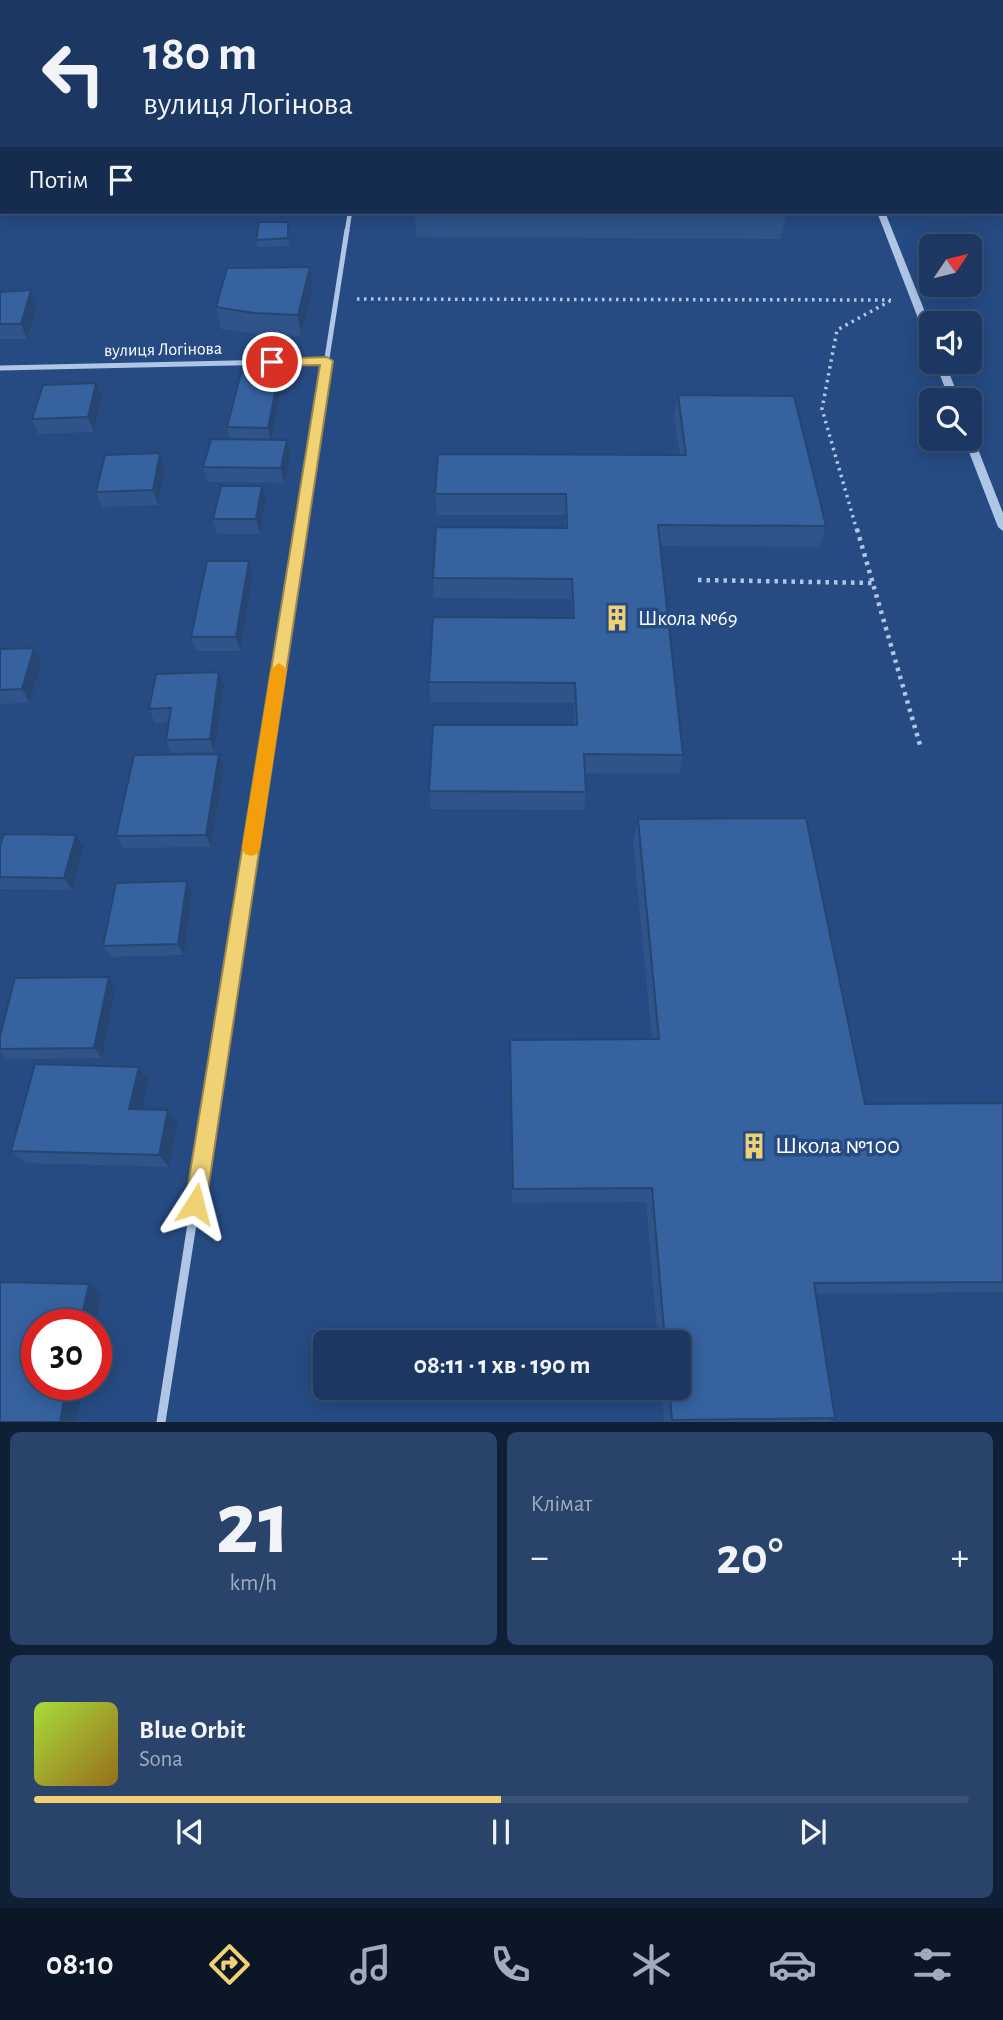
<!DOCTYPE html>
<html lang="uk">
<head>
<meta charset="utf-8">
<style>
  :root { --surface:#1c3862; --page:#29436b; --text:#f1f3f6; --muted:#a0acbe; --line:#3a5277; --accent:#f0d174 }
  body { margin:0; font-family:"Alegreya Sans",sans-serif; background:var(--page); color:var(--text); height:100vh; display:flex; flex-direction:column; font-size:26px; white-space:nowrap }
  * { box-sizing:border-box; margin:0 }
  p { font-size:23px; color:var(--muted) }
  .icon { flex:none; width:38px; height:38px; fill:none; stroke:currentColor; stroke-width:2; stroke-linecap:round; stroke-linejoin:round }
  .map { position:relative; height:1422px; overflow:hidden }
  .sheet { display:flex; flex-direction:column; gap:10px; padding:10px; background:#0f1f36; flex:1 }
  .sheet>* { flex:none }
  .top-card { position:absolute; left:0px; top:0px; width:1004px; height:214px; box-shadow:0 4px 18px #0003,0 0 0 2px var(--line); background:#1c3862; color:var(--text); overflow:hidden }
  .needle { width:46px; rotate:55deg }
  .tools { position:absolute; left:919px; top:234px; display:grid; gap:14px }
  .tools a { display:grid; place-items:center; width:63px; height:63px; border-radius:10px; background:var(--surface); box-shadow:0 4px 18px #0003,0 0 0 2px var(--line); font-size:35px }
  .speed { position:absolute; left:21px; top:1309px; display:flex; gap:14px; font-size:35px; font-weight:700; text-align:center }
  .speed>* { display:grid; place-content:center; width:91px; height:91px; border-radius:50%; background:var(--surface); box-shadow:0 4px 18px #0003,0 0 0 2px var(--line); line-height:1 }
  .speed .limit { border:10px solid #d22; background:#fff; color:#111 }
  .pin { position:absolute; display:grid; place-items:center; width:60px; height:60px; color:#fff; margin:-30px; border:4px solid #fff; border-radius:50%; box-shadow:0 2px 7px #0007 }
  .me { position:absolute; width:77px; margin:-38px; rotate:9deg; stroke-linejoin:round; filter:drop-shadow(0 0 5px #0008) }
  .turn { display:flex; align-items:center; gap:24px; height:147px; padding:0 28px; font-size:32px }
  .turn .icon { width:91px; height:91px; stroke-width:2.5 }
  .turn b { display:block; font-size:49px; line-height:60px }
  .then { display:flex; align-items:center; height:66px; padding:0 28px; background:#0003; gap:14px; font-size:26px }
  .big { font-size:52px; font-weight:700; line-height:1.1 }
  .sheet .card { flex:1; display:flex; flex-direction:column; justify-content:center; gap:10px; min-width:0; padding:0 24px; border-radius:10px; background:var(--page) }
  .sheet .dial { align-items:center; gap:0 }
  .dial b { font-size:91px; line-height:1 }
  .song { display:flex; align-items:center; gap:21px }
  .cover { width:84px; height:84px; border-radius:10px; background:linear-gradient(135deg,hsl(80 70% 55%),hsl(40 70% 35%)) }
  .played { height:7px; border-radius:4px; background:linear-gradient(90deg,var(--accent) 50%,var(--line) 50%) }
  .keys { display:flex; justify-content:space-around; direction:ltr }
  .heat { display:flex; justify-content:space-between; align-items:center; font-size:38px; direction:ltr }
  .sheet .tiles { flex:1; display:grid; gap:10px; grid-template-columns:1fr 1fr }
  .card:last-child { grid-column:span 2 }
  .trip { position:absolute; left:313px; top:1330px; width:378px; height:70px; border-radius:10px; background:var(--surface); box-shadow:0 4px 18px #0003,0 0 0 2px var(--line); font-weight:700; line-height:70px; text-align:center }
  .tab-bar { display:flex; height:112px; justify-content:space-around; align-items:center; background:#0b1627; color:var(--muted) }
  .tab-bar .icon { width:49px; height:49px }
  .tab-bar .on { color:var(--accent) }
  .tab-bar b { font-size:32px; color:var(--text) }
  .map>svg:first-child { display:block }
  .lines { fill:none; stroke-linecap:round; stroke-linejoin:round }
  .path-far1 { stroke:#afc6e7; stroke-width:3.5; stroke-dasharray:2.5 4.5; stroke-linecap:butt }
  .path { stroke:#afc6e7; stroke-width:4.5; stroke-dasharray:3.5 5; stroke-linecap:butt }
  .minor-far3 { stroke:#afc6e7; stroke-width:4.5 }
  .minor-far2 { stroke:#afc6e7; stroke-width:5 }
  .minor-far1 { stroke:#afc6e7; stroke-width:7 }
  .minor { stroke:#afc6e7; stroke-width:9 }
  .tertiary { fill:#afc6e7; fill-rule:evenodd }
  .wall { fill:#2e548a }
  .shaded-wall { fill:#264570 }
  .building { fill:#3662a0; stroke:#264570; stroke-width:2 }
  .route { fill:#f0d174; stroke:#9c884b; stroke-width:2 }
  .slow { fill:#f59e0b }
  .labels { text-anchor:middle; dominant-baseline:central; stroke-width:7; stroke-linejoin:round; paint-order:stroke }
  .far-street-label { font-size:18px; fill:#fff; stroke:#264b83 }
  .poi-label { font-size:21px; fill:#fff; stroke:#264b83; text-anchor:start }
  .near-poi-label { font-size:24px; fill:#fff; stroke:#264b83; text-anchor:start }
</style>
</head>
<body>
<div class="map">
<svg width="1003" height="1422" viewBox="0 0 1003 1422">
  <rect width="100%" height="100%" fill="#264b83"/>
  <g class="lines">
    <!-- path-far1 -->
    <g class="path-far1">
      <polyline points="357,299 891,300"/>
      <polyline points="857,531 822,409 837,330 890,301"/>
    </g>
    <!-- path -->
    <g class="path">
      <polyline points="857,529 920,745"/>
      <polyline points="698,580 873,583"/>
    </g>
    <!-- minor-far3 -->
    <polyline class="minor-far3" points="347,231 350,212"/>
    <!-- minor-far2 -->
    <g class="minor-far2">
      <polyline points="0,368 327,361"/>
      <polyline points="300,531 347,230"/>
    </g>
    <!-- minor-far1 -->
    <polyline class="minor-far1" points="240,919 301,529"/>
    <!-- minor -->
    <polyline class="minor" points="161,1422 240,917"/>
    <!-- tertiary -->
    <g class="tertiary">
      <rect x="796" y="0" width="6" height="2"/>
      <polygon points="877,212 885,212 931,327 931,342 926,339"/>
      <polygon points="935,362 945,362 960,401 950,401"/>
      <polygon points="970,436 974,439 1003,513 1003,531 998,527 964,439 970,439"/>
    </g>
  </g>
  <!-- wall -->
  <g class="wall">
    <polygon points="319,0 354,0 353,2 319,2"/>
    <rect x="460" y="0" width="137" height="2"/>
    <polygon points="866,0 935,0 935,2 867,2"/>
    <polygon points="415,212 786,212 786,213 781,239 416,237"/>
    <polygon points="289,229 289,246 257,247 256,240"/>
    <polygon points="310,267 313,288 301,336 258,334 221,329 216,307"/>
    <polygon points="0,292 37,305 27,339 0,339"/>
    <polygon points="96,383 102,398 94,432 38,434 32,419"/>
    <polygon points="282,388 272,440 290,455 284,483 207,482 203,467 230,439 227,427"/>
    <polygon points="678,395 826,526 819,547 660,546 683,755 679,774 585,773 586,792 584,810 431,809 429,791 574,725 574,703 431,702 429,682 572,618 571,599 434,598 433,578 565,528 565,515 437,515 435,494 680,455 674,416"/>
    <polygon points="165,468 158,505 102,507 96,492"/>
    <polygon points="266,500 260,534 217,534 213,519"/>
    <polygon points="253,575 240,651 196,651 191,637"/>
    <polygon points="34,648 41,662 30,703 0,704 0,649"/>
    <polygon points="219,672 224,686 214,752 171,753 166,740 169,722 155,723 149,709"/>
    <polygon points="219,754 224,767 211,847 123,848 116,836"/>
    <polygon points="638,819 865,1104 1003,1103 1003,1292 815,1294 835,1418 828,1422 664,1422 662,1388 679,1388 679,1342 658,1342 646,1202 512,1203 510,1040 652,1039 633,842"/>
    <polygon points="0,845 84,848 72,890 0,889"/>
    <polygon points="187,881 192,893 184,955 111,957 103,946"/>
    <polygon points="116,988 102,1058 7,1059 0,1052 0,1036"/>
    <polygon points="149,1081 143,1109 178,1123 169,1167 26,1163 11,1151"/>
  </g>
  <!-- shaded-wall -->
  <g class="shaded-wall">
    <polygon points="310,267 313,288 301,336 298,315"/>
    <polygon points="31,290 37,305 27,339 21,324"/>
    <polygon points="279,374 282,388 271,442 268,428"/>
    <polygon points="96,383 102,398 94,432 88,417"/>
    <polygon points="287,440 290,455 284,483 281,468"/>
    <polygon points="160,453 165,468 158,505 153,490"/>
    <polygon points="262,486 266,500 260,534 256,519"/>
    <polygon points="249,561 253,575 240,651 236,637"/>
    <polygon points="34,648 41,662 30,703 22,689"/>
    <polygon points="219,672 224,686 214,752 210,739"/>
    <polygon points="219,754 224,767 211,847 206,835"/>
    <polygon points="76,835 84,848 72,890 64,878"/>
    <polygon points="187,881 192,893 184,955 178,944"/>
    <polygon points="109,977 116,988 102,1058 94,1048"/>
    <polygon points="139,1067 149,1081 140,1122 129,1109"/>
    <polygon points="168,1110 178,1123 169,1167 159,1155"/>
    <polygon points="89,1284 102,1292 95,1325 80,1325"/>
    <polygon points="67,1384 83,1384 76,1422 60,1422"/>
  </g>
  <!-- building -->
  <g class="building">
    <rect x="319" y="0" width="20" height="2"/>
    <polygon points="681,0 718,0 719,2 681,2"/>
    <polygon points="880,0 915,0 916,2 881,2"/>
    <polygon points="583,212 786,212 786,213"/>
    <polygon points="259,222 288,222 288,238 256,240"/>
    <polygon points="310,267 298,315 254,313 216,307 227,268"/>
    <polygon points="31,290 21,324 0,324 0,292"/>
    <polygon points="241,373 279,374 268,428 227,427"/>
    <polygon points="96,383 88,417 32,419 43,385"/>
    <polygon points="678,395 794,396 826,526 658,525 683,755 584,754 586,792 429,791 433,725 577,725 575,683 429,682 433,617 574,618 572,579 433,578 436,527 567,528 566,494 435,494 438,454 686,455"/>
    <polygon points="211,439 287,440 281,468 203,467"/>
    <polygon points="160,453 153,490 96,492 105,455"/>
    <polygon points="221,486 262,486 256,519 213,519"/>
    <polygon points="207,561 249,561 236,637 191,637"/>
    <polygon points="34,648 22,689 0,690 0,649"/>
    <polygon points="219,672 210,739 166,740 171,708 149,709 156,674"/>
    <polygon points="219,754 206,835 116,836 134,755"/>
    <polygon points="806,818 865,1104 1003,1103 1003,1282 814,1283 835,1418 672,1420 669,1388 679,1388 679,1342 665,1342 652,1188 513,1189 510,1040 659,1039 638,819"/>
    <polygon points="4,834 76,835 64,878 0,877 0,845"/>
    <polygon points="187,881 178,944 103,946 116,883"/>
    <polygon points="109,977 94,1048 0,1049 0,1036 15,978"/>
    <polygon points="35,1064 139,1067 129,1109 168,1110 159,1155 11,1151"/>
    <polygon points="0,1282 89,1284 80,1325 37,1325 37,1384 67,1384 60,1422 0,1422"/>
  </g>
  <!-- route -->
  <polygon class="route" points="327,357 333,361 206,1204 203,1211 195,1215 188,1211 185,1204 320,365 272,366 266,362 272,359"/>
  <!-- slow -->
  <polygon class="slow" points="279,663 287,669 260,848 257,854 251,856 245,854 242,848 271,669"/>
  <!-- icons -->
  <defs>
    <g id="building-bare" transform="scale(2.1)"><path d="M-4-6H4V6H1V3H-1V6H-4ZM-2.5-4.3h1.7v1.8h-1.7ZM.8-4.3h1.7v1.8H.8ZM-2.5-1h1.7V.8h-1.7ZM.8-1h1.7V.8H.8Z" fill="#f0d174" stroke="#264b83" stroke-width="2.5" paint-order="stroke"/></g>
  </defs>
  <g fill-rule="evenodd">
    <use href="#building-bare" x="617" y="618"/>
    <use href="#building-bare" x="754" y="1146"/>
  </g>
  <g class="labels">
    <!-- far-street labels -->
    <g class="far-street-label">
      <text transform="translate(163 350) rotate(-1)">вулиця Логінова</text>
    </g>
    <!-- poi labels -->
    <g class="poi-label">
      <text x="638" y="618">Школа №69</text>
    </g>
    <!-- near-poi labels -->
    <g class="near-poi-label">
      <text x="775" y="1146">Школа №100</text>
    </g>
  </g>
</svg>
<div class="tools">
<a><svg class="needle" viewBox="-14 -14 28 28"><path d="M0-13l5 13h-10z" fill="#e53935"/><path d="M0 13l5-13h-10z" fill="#a0acbe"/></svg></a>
<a><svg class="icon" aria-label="sound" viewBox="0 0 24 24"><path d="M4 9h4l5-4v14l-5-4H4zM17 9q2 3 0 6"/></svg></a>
<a><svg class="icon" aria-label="search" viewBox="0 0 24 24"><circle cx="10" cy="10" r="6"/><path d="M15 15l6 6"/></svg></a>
</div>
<div class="speed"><div class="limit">30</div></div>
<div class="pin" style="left:272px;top:362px;background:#d93025"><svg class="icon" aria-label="arrive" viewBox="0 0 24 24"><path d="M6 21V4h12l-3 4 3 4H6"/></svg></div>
<svg class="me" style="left:195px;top:1204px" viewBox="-20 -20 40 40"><path d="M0-17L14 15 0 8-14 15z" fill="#f0d174" stroke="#fff" stroke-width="4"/></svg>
<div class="trip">08:11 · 1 хв · 190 m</div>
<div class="top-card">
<div class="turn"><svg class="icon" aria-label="left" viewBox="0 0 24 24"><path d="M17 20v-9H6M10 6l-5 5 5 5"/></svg><div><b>180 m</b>вулиця Логінова</div></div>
<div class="then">Потім<svg class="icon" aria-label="arrive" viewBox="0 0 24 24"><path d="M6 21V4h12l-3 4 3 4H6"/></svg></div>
</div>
</div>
<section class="sheet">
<div class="tiles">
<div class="card dial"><b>21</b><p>km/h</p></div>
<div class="card"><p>Клімат</p>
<div class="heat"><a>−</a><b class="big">20°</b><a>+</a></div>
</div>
<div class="card">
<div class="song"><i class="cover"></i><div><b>Blue Orbit</b><p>Sona</p></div></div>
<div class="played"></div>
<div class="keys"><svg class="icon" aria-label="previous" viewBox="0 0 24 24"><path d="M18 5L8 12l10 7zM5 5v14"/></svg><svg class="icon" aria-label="pause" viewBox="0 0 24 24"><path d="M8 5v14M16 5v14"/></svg><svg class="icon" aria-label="next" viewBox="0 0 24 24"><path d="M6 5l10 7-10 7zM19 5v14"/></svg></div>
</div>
</div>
</section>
<nav class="tab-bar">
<b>08:10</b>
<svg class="icon on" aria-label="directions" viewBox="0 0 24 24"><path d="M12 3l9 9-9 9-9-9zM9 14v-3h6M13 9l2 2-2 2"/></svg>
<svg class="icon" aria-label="music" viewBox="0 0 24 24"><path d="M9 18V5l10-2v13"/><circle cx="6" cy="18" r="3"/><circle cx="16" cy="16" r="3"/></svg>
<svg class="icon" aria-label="phone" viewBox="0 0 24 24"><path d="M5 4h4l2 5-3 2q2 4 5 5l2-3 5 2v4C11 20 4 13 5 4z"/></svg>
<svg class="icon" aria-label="climate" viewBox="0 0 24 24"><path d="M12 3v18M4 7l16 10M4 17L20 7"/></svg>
<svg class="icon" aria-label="car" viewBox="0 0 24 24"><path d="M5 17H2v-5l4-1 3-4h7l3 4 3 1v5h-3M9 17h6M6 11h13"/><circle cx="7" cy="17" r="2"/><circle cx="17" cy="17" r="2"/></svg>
<svg class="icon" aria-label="filters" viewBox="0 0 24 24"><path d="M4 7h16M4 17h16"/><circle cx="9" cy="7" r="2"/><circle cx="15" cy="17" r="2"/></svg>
</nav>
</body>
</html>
